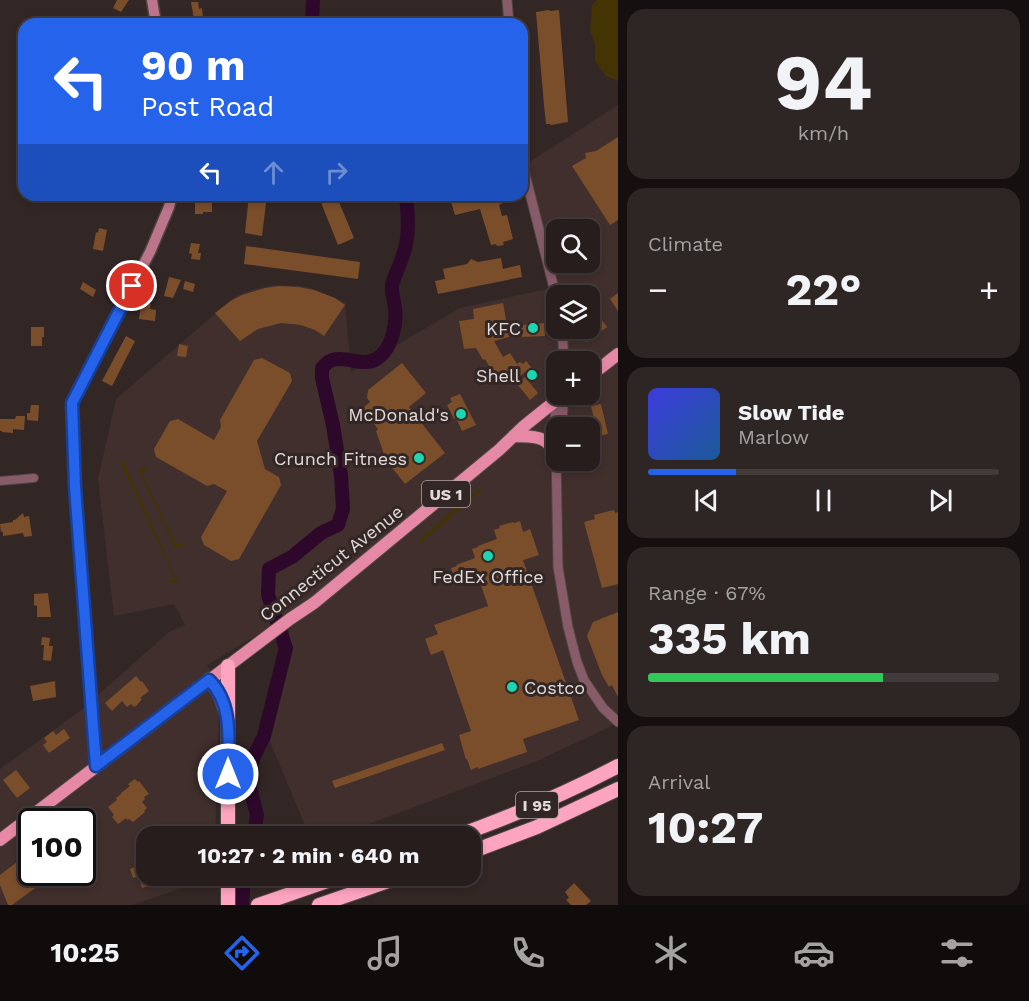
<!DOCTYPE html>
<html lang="en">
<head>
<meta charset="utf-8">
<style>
  :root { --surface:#261d1c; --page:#2e2625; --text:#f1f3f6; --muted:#a4a2a3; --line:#423b3b; --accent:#2563eb }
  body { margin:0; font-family:"Work Sans",sans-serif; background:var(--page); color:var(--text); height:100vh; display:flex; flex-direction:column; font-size:22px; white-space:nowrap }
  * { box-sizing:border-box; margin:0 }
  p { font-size:20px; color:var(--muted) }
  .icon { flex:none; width:33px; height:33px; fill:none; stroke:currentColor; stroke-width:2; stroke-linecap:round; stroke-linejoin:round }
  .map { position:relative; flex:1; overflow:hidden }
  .details { display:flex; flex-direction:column; gap:9px; padding:9px; background:#15100f; width:411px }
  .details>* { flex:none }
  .top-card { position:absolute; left:18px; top:18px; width:510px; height:183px; border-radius:18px; box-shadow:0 3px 9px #0003,0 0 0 2px var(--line); background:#2563eb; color:#fff; overflow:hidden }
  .tools { position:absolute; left:546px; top:219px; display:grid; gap:12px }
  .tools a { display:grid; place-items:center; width:54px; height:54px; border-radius:12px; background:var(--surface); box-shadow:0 3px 9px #0003,0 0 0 2px var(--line); font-size:30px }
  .speed { position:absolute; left:18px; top:808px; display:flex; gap:12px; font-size:30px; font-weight:700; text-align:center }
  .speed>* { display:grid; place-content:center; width:78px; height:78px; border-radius:50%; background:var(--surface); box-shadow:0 3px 9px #0003,0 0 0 2px var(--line); line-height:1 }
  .speed .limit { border:3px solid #111; border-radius:9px; background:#fff; color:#111 }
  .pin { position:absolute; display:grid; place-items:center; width:51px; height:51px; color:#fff; margin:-26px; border:3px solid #fff; border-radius:50%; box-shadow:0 2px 6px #0007 }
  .me { position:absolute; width:66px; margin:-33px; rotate:0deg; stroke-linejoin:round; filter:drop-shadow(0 0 4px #0008) }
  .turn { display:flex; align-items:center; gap:21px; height:126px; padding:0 24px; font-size:27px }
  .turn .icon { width:78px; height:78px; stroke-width:2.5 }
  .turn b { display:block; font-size:42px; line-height:51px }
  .lanes { display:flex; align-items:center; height:57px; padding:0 24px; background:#0003; justify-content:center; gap:30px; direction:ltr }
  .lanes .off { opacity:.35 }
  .big { font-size:45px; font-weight:700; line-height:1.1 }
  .details .tile { flex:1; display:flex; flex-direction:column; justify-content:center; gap:9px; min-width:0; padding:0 21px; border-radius:18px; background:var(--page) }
  .details .dial { align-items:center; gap:0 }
  .dial b { font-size:78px; line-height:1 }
  .song { display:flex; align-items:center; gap:18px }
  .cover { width:72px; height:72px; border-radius:9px; background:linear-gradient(135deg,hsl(240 70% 55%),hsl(210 70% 35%)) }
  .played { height:6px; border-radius:3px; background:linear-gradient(90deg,var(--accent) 25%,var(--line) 25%) }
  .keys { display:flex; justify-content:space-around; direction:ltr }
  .heat { display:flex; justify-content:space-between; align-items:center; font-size:33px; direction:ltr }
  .charge { height:9px; border-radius:4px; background:linear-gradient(90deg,#34c759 67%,var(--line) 0) }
  .trip { position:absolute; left:136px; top:826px; width:345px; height:60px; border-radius:18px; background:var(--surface); box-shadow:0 3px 9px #0003,0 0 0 2px var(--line); font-weight:700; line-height:60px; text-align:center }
  .menu { display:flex; height:96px; justify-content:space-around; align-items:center; background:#0f0c0b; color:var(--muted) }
  .menu .icon { width:42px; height:42px }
  .menu .current { color:var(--accent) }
  .menu b { font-size:27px; color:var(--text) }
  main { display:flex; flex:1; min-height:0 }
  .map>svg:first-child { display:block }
  .built { fill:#402f2c; fill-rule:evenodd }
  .green { fill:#443303 }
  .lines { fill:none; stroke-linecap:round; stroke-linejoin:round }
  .river { stroke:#2d082b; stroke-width:14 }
  .building { fill:#7b4e2b }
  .minor-casing { stroke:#4f4443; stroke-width:10 }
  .tertiary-casing { stroke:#4f4443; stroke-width:11 }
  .secondary-casing { stroke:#4f4443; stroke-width:13 }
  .primary-casing { stroke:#4f4443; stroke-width:14 }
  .motorway-casing { stroke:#4f4443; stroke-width:16 }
  .minor { stroke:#885b69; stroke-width:8 }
  .tertiary { stroke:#885b69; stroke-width:9 }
  .secondary { stroke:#bd758c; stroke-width:10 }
  .primary { stroke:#e589a7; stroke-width:12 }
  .motorway { stroke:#fda4c0; stroke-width:14 }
  .route-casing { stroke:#184099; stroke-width:15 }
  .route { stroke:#2563eb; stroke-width:10 }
  .poi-dot { fill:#1cd5b1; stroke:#332726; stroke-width:2 }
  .labels { text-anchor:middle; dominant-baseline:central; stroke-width:6; stroke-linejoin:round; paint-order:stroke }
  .shield { fill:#332726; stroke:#aea5a4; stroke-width:1.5 }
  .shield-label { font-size:16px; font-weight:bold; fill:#e3dbda }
  .poi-label { font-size:18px; fill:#e3dbda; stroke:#332726; text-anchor:end }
  .street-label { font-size:18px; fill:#e3dbda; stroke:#332726 }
</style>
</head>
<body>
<main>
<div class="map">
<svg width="618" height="905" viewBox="0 0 618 905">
  <rect width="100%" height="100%" fill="#332726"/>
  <!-- built -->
  <path class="built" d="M618,105V723L537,761L334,837H310L268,737L288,659L289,633L287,617L207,665L220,685L215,837H147V876H214V877L132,905H0V769L80,711L169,632L185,625L174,604L114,616L98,479L116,399L236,296L255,289L273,285L300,286L314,289L345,303L351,372L460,308L552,288L528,163ZM556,230H590V262H556ZM556,296H590V328H556ZM556,362H590V394H556ZM556,428H590V460H556ZM32,822H82V873H32Z"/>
  <!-- green -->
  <g class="green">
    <polygon points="597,0 618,0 618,81 606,76 595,61 595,44 590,31 592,5"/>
    <polygon points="123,461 125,462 124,463 176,578 178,577 177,582 172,583 168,582 175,578 120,462"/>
    <polygon points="146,466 147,469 142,473 176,545 181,543 183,544 181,548 177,548 174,546 141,474 140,469"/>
    <polygon points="481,488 482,490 424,540 424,543 421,543 420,540 421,538 465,500"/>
  </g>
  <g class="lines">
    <!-- river -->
    <g class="river">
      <polyline points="312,24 313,0"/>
      <path d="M254,837L257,815L247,777L254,756L264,736L286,648L268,595L269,569L292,557L321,533L338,525L343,509L341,475L333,425L322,378V368C324,366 326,364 328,362C343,353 363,369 378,358C392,348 397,324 395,308C394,300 391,292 392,285C395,274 400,265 403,255C410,236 408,214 406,195"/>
      <polyline points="242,905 244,876"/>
    </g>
  </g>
  <!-- building -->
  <g class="building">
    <polygon points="117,0 129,0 121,12 113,8"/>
    <polygon points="191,2 198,2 199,9 202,8 203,18 194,19"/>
    <polygon points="549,10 550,11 559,10 568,122 551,125 550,124 546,124 544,105 536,12"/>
    <polygon points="618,137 618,220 610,225 572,166 586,158 585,153 596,151"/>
    <polygon points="104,195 117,195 115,203 103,201"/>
    <polygon points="249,195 267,195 262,236 245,233"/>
    <polygon points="318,195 336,195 354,238 338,245"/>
    <polygon points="449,195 501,195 503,203 499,205 502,216 507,215 513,239 503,242 504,245 497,246 496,244 491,245 480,209 455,215"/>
    <polygon points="195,203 212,203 212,212 203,212 203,214 195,214"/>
    <polygon points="99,228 107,230 103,251 93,249 96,232 98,233"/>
    <polygon points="191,243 200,244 198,253 201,253 200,260 191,259 192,254 189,253"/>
    <polygon points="246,246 360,262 358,279 244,264"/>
    <polygon points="501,258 503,269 520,265 522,277 438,294 435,281 445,279 443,269 467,264 471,259 478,262"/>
    <polygon points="169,277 181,280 173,298 164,296"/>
    <polygon points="185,281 195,284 193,292 183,289"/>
    <polygon points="83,282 96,290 93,297 80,289"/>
    <polygon points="279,286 299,287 314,290 335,298 345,305 324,336 315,330 301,325 281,323 258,329 240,341 215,313 232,300 242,295 265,288"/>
    <polygon points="618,293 618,311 610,299"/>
    <polygon points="141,303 151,304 150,309 156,310 155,321 139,319"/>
    <polygon points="503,303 509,337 494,341 503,357 510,353 517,364 520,362 523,364 526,361 531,367 519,377 512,369 496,378 485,359 483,360 476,348 464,349 459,321 474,319 473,309"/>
    <polygon points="598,315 607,327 586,342 577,328 590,328 590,321"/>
    <polygon points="544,323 545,336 522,337 521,325"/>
    <polygon points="31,327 44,327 44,337 42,337 42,346 31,346"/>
    <polygon points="126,336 135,341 112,386 102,381"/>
    <polygon points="179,344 188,346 186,357 177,356"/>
    <polygon points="262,358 290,373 292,381 257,441 265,469 279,477 281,485 239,559 231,561 204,545 201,537 227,491 214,484 207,486 156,457 154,449 170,421 178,419 214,440 221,427 220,420 254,360"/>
    <polygon points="402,363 426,393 409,407 445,453 405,484 386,460 376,431 378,429 369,417 367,418 363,408 370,402 367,398 368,390"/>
    <polygon points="525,377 538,393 530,400 517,384"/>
    <polygon points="460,394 476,425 462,431 456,418 454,419 447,405 452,402 450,398"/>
    <polygon points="601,404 608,434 598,436 591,406"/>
    <polygon points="31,405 39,405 38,421 27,420 27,413 30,413"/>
    <polygon points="16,416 25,416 24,430 13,429 13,433 2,432 2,431 0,431 0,419 15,419"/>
    <polygon points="614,510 615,513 618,512 618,584 602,588 584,522 595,519 594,515"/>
    <polygon points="23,513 24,517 29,516 32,536 24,537 23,533 3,536 3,532 1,532 0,524 13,522 13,520 15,520"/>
    <polygon points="520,521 523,532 530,529 539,555 523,560 579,720 523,739 527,752 478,769 478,767 471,770 467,759 466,760 459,735 471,731 443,650 431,655 425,639 438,634 434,625 488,606 478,576 456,584 451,568 457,566 456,565 475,558 472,549 478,547 478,546 497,539 494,530 500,528 499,526 513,522 514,523"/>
    <polygon points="48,593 51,617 37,617 37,606 34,605 34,594"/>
    <polygon points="618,612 618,697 612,685 609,687 602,675 587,636 593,622"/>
    <polygon points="42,637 50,638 49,646 53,646 51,661 43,660 44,645 41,645"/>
    <polygon points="136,676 141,682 142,681 149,691 140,698 142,699 137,705 134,707 131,704 127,707 122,701 112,711 105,703"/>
    <polygon points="55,681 56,697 33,701 30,686"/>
    <polygon points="64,729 70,738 49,753 43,745 47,742 44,738 53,731 56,735"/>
    <polygon points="442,743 445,750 335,788 332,781"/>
    <polygon points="16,770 30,788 17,798 3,780"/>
    <polygon points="135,779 138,782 139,781 149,794 144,797 145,799 142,802 147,808 144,811 145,812 133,822 129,819 127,820 126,818 118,824 112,817 114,815 108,807 117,800 116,798 121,794 121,793 130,786 128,784"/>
    <polygon points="26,855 32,866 32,873 47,873 49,878 12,905 8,905 0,885 0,875"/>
    <polygon points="147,860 147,876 174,876 174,877 142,888 138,876 133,878 130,869 135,867 134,865"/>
    <polygon points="574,883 591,901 586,905 571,905 566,900 569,898 565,892"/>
  </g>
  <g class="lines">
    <!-- minor casing -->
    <g class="minor-casing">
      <polyline id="minor" points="0,481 34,478"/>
    </g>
    <!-- tertiary casing -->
    <g class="tertiary-casing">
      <g id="tertiary">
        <polyline points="507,0 509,24"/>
        <polyline points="522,156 523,166 556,296"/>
        <polyline points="562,328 564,362"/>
        <polyline points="562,397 563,407 562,428"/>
        <path d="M556,438C551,425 556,409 562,396"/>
        <polyline points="556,452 558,567 568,627 577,662 584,680 603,708 618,722"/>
      </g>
    </g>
    <!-- secondary casing -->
    <g class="secondary-casing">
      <g id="secondary">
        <polyline points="152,0 156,24"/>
        <polyline points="96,766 75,487 72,403 123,303 150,252 169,207 172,195"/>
      </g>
    </g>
    <!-- primary casing -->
    <g class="primary-casing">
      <g id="primary">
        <polyline points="590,376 618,354"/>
        <path d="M514,436C532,437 549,434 555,456"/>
        <polyline points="0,840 228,666 290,619 314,603 499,450 523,427 564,394"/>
      </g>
    </g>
    <!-- motorway casing -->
    <g class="motorway-casing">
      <g id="motorway">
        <polyline points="209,680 219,692 225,709"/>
        <polyline points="228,837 228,666"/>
        <path d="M454,837C510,817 565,794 618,766"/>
        <polyline points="471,852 537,827 618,789"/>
        <polyline points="228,876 228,905"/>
        <polyline points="258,905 342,876"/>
        <polyline points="319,905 403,876"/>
      </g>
    </g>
    <!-- minor -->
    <use href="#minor" class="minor"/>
    <!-- tertiary -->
    <use href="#tertiary" class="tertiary"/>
    <!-- secondary -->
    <use href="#secondary" class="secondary"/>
    <!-- primary -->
    <use href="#primary" class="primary"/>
    <!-- motorway -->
    <use href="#motorway" class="motorway"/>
  </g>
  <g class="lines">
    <!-- route casing -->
    <g class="route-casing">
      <path id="route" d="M132,286L72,403L75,487L96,766L209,680C234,704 228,743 228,774"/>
    </g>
    <!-- route -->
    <use href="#route" class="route"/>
  </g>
  <!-- markers -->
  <g class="poi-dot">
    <circle cx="533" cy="328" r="6"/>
    <circle cx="532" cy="375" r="6"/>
    <circle cx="461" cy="414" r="6"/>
    <circle cx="419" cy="458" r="6"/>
    <circle cx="488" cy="556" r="6"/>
    <circle cx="512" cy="687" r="6"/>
  </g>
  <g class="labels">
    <!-- shield labels -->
    <g class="shield">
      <rect x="422" y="481" width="48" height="26" rx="4.5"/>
      <rect x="516" y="792" width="42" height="26" rx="4.5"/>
    </g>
    <g class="shield-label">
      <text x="446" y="494">US 1</text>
      <text x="537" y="805">I 95</text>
    </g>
    <!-- poi labels -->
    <g class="poi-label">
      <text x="521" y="328">KFC</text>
      <text x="520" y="375">Shell</text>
      <text x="449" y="414">McDonald's</text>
      <text x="407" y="458">Crunch Fitness</text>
      <text x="488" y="576" text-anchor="middle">FedEx Office</text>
      <text x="524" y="687" text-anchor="start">Costco</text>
    </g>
    <!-- street labels -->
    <g class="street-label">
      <text transform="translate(331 563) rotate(-38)">Connecticut Avenue</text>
    </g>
  </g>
</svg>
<div class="tools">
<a><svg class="icon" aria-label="search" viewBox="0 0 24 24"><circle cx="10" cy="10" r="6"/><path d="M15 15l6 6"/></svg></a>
<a><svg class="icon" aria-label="layers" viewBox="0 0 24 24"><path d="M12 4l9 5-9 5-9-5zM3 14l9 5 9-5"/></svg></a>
<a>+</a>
<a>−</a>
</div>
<div class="speed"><div class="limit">100</div></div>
<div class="pin" style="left:132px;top:286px;background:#d93025"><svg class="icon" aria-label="arrive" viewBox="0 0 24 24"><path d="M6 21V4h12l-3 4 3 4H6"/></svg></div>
<svg class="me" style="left:228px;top:774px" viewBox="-20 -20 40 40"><circle r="17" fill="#2563eb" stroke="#fff" stroke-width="3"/><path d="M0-11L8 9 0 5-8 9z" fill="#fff"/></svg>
<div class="trip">10:27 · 2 min · 640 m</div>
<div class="top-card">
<div class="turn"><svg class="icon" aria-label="left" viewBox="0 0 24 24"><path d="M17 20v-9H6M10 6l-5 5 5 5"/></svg><div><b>90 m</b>Post Road</div></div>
<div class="lanes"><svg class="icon" aria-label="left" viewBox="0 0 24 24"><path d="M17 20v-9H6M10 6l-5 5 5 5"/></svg><svg class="icon off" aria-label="ahead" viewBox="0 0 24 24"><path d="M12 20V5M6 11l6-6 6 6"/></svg><svg class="icon off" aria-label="right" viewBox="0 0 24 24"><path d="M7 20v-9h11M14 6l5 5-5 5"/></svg></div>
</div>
</div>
<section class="details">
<div class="tile dial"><b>94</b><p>km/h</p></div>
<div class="tile"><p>Climate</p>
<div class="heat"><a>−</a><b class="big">22°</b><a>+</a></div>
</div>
<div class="tile">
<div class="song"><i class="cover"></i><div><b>Slow Tide</b><p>Marlow</p></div></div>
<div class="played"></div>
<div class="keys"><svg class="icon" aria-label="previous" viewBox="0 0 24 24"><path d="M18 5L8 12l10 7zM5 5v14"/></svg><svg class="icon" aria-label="pause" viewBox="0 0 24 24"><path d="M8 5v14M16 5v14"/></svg><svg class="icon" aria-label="next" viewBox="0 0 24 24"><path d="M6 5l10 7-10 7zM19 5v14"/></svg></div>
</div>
<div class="tile"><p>Range · 67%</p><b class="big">335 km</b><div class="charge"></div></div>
<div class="tile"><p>Arrival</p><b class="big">10:27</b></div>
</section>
</main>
<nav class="menu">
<b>10:25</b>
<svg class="icon current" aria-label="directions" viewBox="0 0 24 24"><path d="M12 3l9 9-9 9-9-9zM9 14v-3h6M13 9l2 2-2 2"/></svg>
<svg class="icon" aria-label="music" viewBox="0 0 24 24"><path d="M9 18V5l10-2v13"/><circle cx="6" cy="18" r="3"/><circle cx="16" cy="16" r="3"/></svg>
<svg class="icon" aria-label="phone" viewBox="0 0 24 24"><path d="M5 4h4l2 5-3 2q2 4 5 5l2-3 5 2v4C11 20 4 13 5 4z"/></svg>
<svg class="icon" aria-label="climate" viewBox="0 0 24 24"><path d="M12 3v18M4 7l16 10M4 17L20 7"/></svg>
<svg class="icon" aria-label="car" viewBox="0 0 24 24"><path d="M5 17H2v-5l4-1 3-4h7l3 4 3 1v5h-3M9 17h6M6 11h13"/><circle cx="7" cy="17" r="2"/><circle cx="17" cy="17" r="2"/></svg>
<svg class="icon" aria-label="filters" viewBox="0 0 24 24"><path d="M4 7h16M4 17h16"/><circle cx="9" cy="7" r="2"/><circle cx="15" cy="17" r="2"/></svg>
</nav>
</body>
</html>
